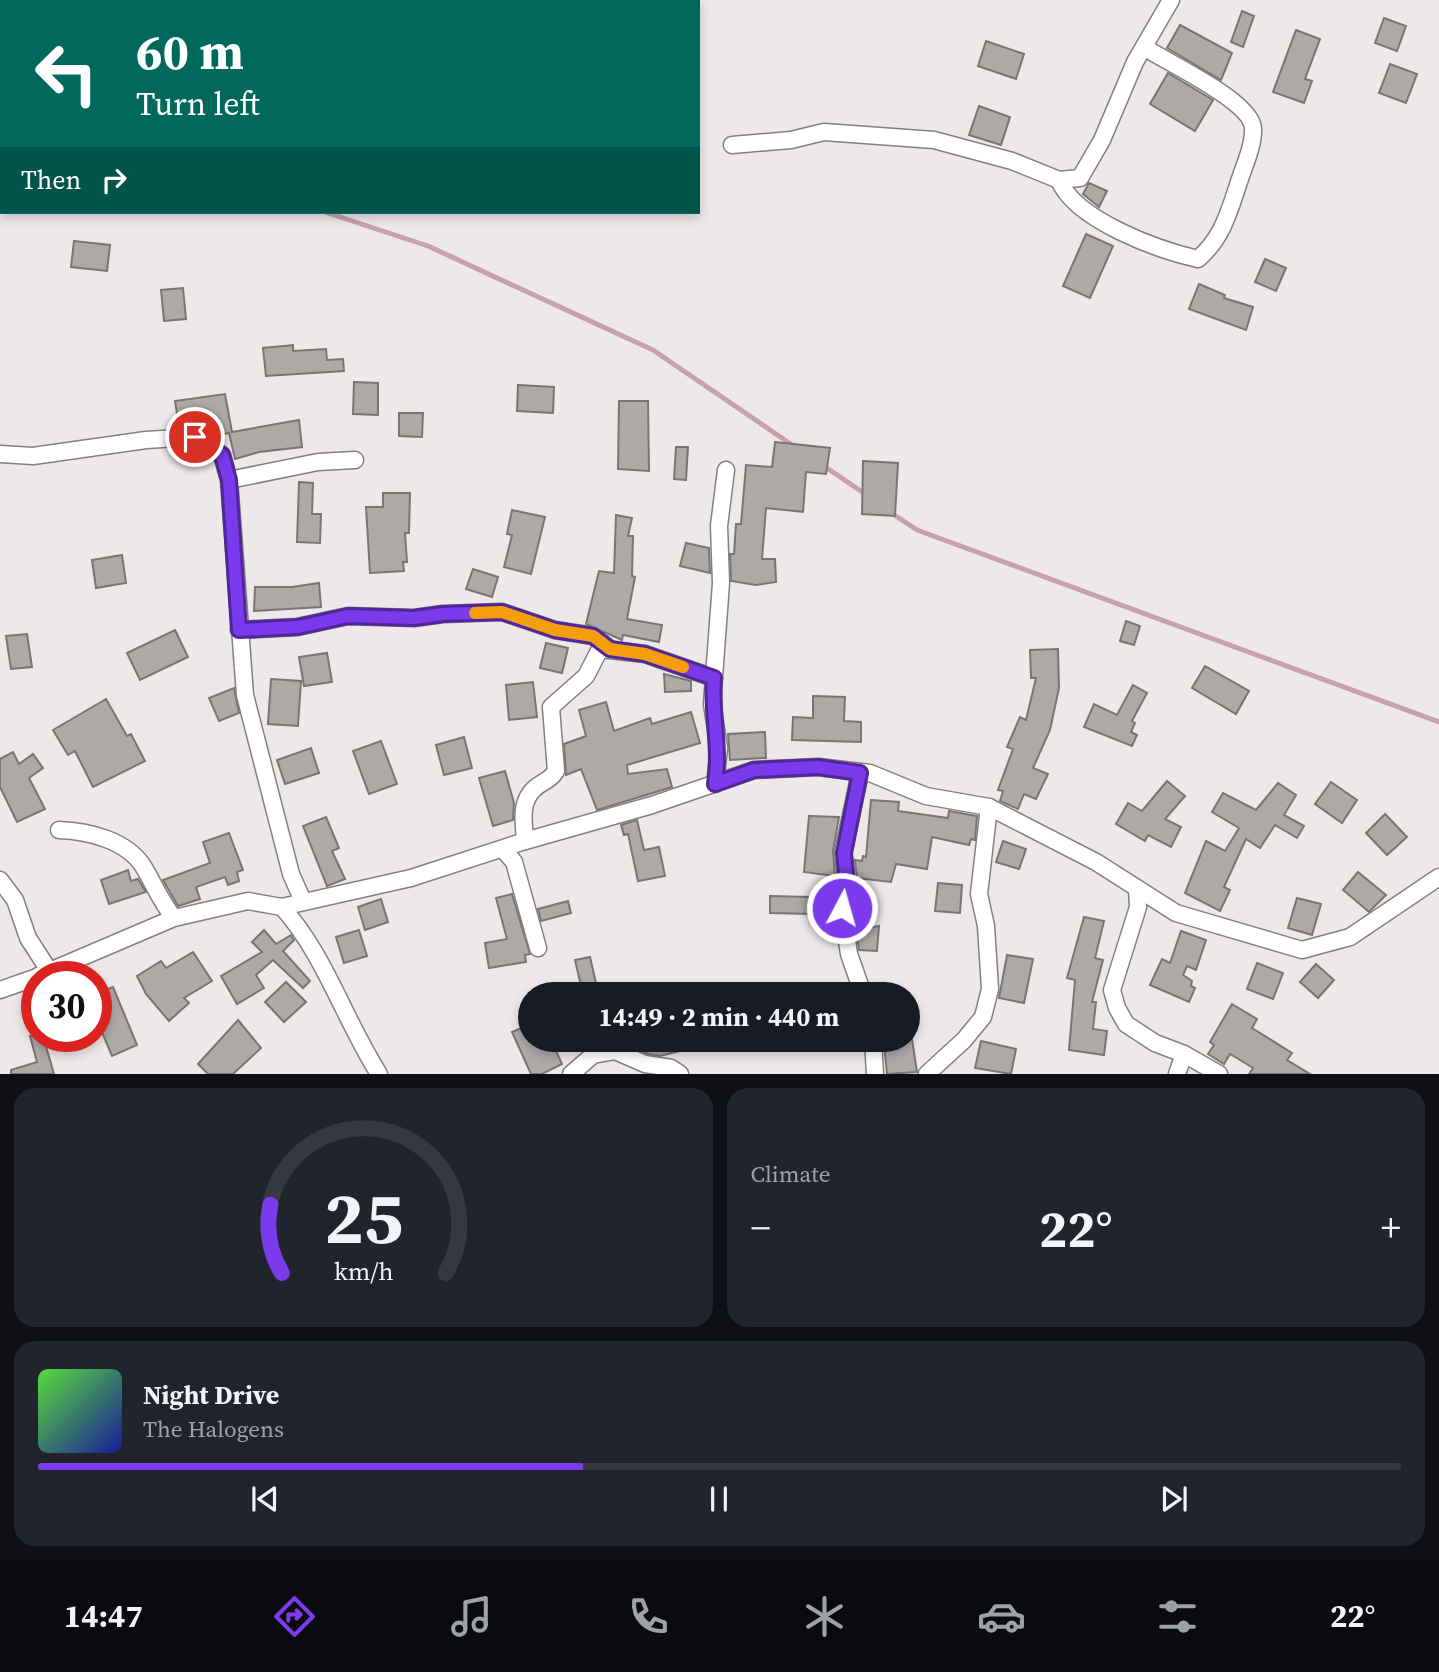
<!DOCTYPE html>
<html lang="en">
<head>
<meta charset="utf-8">
<style>
  :root { --surface:#171b24; --page:#20242c; --text:#f1f3f6; --muted:#9ea1a6; --line:#363941; --accent:#7c3aed }
  body { margin:0; font-family:"Source Serif 4",serif; background:var(--page); color:var(--text); height:100vh; display:flex; flex-direction:column; font-size:26px; white-space:nowrap }
  * { box-sizing:border-box; margin:0 }
  p { font-size:23px; color:var(--muted) }
  .icon { flex:none; width:38px; height:38px; fill:none; stroke:currentColor; stroke-width:2; stroke-linecap:round; stroke-linejoin:round }
  .map { position:relative; height:1074px; overflow:hidden }
  .sheet { display:flex; flex-direction:column; gap:14px; padding:14px; background:#0d0f14; flex:1 }
  .sheet>* { flex:none }
  .top-card { position:absolute; left:0px; top:0px; width:700px; height:214px; box-shadow:0 4px 10px #0003; background:#00695c; color:#fff; overflow:hidden }
  .speed { position:absolute; left:21px; top:961px; display:flex; gap:14px; font-size:35px; font-weight:700; text-align:center }
  .speed>* { display:grid; place-content:center; width:91px; height:91px; border-radius:50%; background:var(--surface); box-shadow:0 4px 10px #0003; line-height:1 }
  .speed .limit { border:10px solid #d22; background:#fff; color:#111 }
  .pin { position:absolute; display:grid; place-items:center; width:60px; height:60px; color:#fff; margin:-30px; border:4px solid #fff; border-radius:50%; box-shadow:0 2px 7px #0007 }
  .me { position:absolute; width:77px; margin:-38px; rotate:6deg; stroke-linejoin:round; filter:drop-shadow(0 0 5px #0008) }
  .turn { display:flex; align-items:center; gap:24px; height:147px; padding:0 21px; font-size:32px }
  .turn .icon { width:91px; height:91px; stroke-width:2.5 }
  .turn b { display:block; font-size:49px; line-height:60px }
  .then { display:flex; align-items:center; height:66px; padding:0 21px; background:#0003; gap:14px; font-size:26px }
  .big { font-size:52px; font-weight:700; line-height:1.1 }
  .sheet .card { flex:1; display:flex; flex-direction:column; justify-content:center; gap:10px; min-width:0; padding:0 24px; border-radius:21px; background:var(--page) }
  .sheet .dial { align-items:center; gap:0 }
  .dial svg { height:182px; overflow:visible; fill:none; stroke:var(--line); stroke-width:7; stroke-linecap:round; text-anchor:middle }
  .dial text { fill:var(--text); stroke:none }
  .song { display:flex; align-items:center; gap:21px }
  .cover { width:84px; height:84px; border-radius:10px; background:linear-gradient(135deg,hsl(110 70% 55%),hsl(240 70% 35%)) }
  .played { height:7px; border-radius:4px; background:linear-gradient(90deg,var(--accent) 40%,var(--line) 40%) }
  .keys { display:flex; justify-content:space-around; direction:ltr }
  .heat { display:flex; justify-content:space-between; align-items:center; font-size:38px; direction:ltr }
  .sheet .tiles { flex:1; display:grid; gap:14px; grid-template-columns:1fr 1fr }
  .card:last-child { grid-column:span 2 }
  .trip { position:absolute; left:518px; top:982px; width:402px; height:70px; border-radius:35px; background:var(--surface); box-shadow:0 4px 10px #0003; font-weight:700; line-height:70px; text-align:center }
  .menu { display:flex; height:112px; justify-content:space-around; align-items:center; background:#090b0e; color:var(--muted) }
  .menu .icon { width:49px; height:49px }
  .menu .current { color:var(--accent) }
  .menu b { font-size:32px; color:var(--text) }
  .map>svg:first-child { display:block }
  .lines { fill:none; stroke-linecap:round; stroke-linejoin:round }
  .stream { stroke:#c7a1b0; stroke-width:5 }
  .building { fill:#aca9a7; stroke:#787573; stroke-width:2 }
  .minor-casing { stroke:#84807f; stroke-width:19 }
  .minor { stroke:#fff; stroke-width:16 }
  .route-casing { stroke:#51269a; stroke-width:18 }
  .route { stroke:#7c3aed; stroke-width:12 }
  .slow { stroke:#f59e0b; stroke-width:12 }
</style>
</head>
<body>
<div class="map">
<svg width="1439" height="1074" viewBox="0 0 1439 1074">
  <rect width="100%" height="100%" fill="#ede9e8"/>
  <g class="lines">
    <!-- stream -->
    <g class="stream">
      <polyline points="0,92 2,92"/>
      <polyline points="325,212 428,246 653,350 795,447"/>
      <polyline points="824,466 868,496"/>
      <polyline points="890,512 917,530 1439,722"/>
    </g>
  </g>
  <!-- building -->
  <g class="building">
    <polygon points="1242,11 1254,16 1243,47 1231,42"/>
    <polygon points="1384,18 1406,26 1397,51 1375,43"/>
    <polygon points="1180,25 1232,53 1221,80 1167,48"/>
    <polygon points="1296,30 1320,39 1305,79 1312,81 1304,103 1273,92"/>
    <polygon points="986,41 1024,54 1016,79 978,66"/>
    <polygon points="1390,64 1417,74 1406,103 1379,93"/>
    <polygon points="1168,73 1213,100 1195,131 1150,104"/>
    <polygon points="979,106 1010,117 1001,145 969,135"/>
    <polygon points="1089,183 1107,191 1099,207 1083,194"/>
    <polygon points="1086,234 1113,246 1090,298 1063,286"/>
    <polygon points="74,241 110,245 107,271 71,267"/>
    <polygon points="1265,259 1286,268 1276,291 1255,282"/>
    <polygon points="1199,284 1225,295 1224,298 1253,307 1246,330 1189,309"/>
    <polygon points="183,288 186,319 164,321 161,290"/>
    <polygon points="293,345 293,351 326,349 327,360 343,359 344,371 266,376 263,348"/>
    <polygon points="354,382 378,383 378,415 353,414"/>
    <polygon points="518,385 554,387 553,413 517,411"/>
    <polygon points="225,394 232,432 299,420 302,447 259,452 235,459 229,433 212,436 208,428 179,427 175,401"/>
    <polygon points="619,401 648,401 649,471 618,469"/>
    <polygon points="399,413 423,413 422,437 399,436"/>
    <polygon points="775,442 830,448 826,474 806,472 803,512 766,508 762,559 775,559 776,582 756,585 731,581 730,554 734,554 736,524 741,524 746,465 772,467"/>
    <polygon points="676,447 688,447 686,480 674,479"/>
    <polygon points="863,461 898,463 895,516 862,514"/>
    <polygon points="299,482 313,483 312,514 321,514 320,543 297,542"/>
    <polygon points="383,493 410,493 409,533 405,533 407,562 403,562 404,571 370,573 366,507 383,507"/>
    <polygon points="512,510 545,517 531,574 504,567 512,535 507,534"/>
    <polygon points="616,515 632,518 628,536 633,536 632,576 635,577 627,619 662,625 659,642 623,635 622,640 586,624 599,571 614,573"/>
    <polygon points="686,543 709,548 710,573 680,566"/>
    <polygon points="122,555 126,583 96,588 92,560"/>
    <polygon points="473,569 498,577 492,597 466,589"/>
    <polygon points="319,583 321,607 254,611 255,587 292,587"/>
    <polygon points="1126,621 1140,626 1134,645 1120,641"/>
    <polygon points="175,630 188,657 140,680 127,653"/>
    <polygon points="27,634 32,667 11,669 6,636"/>
    <polygon points="546,643 568,648 562,673 540,668"/>
    <polygon points="1058,649 1059,688 1050,730 1033,768 1048,774 1036,799 1024,794 1018,809 1000,801 1003,791 998,790 1013,749 1007,747 1020,717 1026,720 1036,678 1031,678 1030,650"/>
    <polygon points="327,653 332,682 304,686 299,657"/>
    <polygon points="1205,666 1249,691 1236,714 1192,688"/>
    <polygon points="664,674 691,681 691,691 665,692"/>
    <polygon points="271,679 301,681 298,726 268,724"/>
    <polygon points="533,682 537,717 509,720 506,685"/>
    <polygon points="1133,685 1147,693 1132,721 1135,723 1131,732 1137,735 1132,746 1084,727 1094,704 1117,715"/>
    <polygon points="234,688 239,713 219,721 209,698"/>
    <polygon points="813,696 845,697 844,721 861,722 861,742 792,740 793,717 813,718"/>
    <polygon points="106,699 127,736 131,734 145,761 93,787 75,751 68,755 53,730"/>
    <polygon points="606,702 614,731 650,718 652,724 691,712 700,743 627,765 628,774 667,769 672,787 597,810 581,769 566,775 564,744 586,736 579,710"/>
    <polygon points="765,732 766,758 730,760 728,734"/>
    <polygon points="464,737 472,768 444,775 436,745"/>
    <polygon points="381,741 397,784 369,794 353,751"/>
    <polygon points="311,748 319,773 285,784 277,760"/>
    <polygon points="13,752 19,764 33,754 43,768 29,778 45,809 17,822 0,787 0,759"/>
    <polygon points="505,771 514,803 513,820 493,826 479,778"/>
    <polygon points="1167,781 1185,796 1165,819 1181,827 1171,847 1148,835 1145,841 1116,824 1128,803 1142,811"/>
    <polygon points="1331,782 1357,800 1342,823 1315,804"/>
    <polygon points="1278,783 1296,795 1284,815 1304,826 1297,838 1275,825 1260,848 1246,839 1224,887 1230,890 1220,911 1185,893 1206,841 1225,851 1239,828 1212,812 1223,793 1256,810"/>
    <polygon points="871,800 899,802 898,811 948,818 949,811 977,816 975,840 971,839 969,845 932,837 927,869 896,864 891,882 857,878 855,860 862,861 863,856 866,857"/>
    <polygon points="1385,814 1407,837 1387,855 1366,833"/>
    <polygon points="809,816 839,817 833,851 835,876 804,872"/>
    <polygon points="326,817 339,848 332,851 345,879 327,886 303,826"/>
    <polygon points="637,820 644,850 659,847 665,876 638,881 628,834 624,835 621,825"/>
    <polygon points="229,833 243,870 237,872 239,881 228,885 225,877 196,887 200,899 178,906 163,880 210,863 203,842"/>
    <polygon points="1003,841 1026,849 1019,869 996,862"/>
    <polygon points="128,870 131,881 138,879 146,892 109,904 101,880"/>
    <polygon points="1358,872 1386,895 1369,912 1343,890"/>
    <polygon points="938,883 962,885 960,913 935,911"/>
    <polygon points="512,894 530,954 525,955 526,962 489,968 485,943 507,939 496,898"/>
    <polygon points="770,896 811,897 811,914 770,913"/>
    <polygon points="1297,898 1321,904 1312,935 1288,928"/>
    <polygon points="381,899 388,922 365,930 358,907"/>
    <polygon points="568,901 571,913 541,921 538,909"/>
    <polygon points="1084,917 1104,921 1095,958 1103,960 1092,1002 1096,1002 1093,1029 1107,1031 1104,1055 1069,1050 1075,980 1067,978"/>
    <polygon points="879,926 877,951 859,950 856,930"/>
    <polygon points="264,930 276,944 291,935 294,940 283,951 310,981 303,988 273,960 256,975 264,988 237,1004 221,976 262,952 252,942"/>
    <polygon points="359,930 367,956 344,963 336,937"/>
    <polygon points="1181,931 1206,940 1196,970 1187,966 1183,975 1192,981 1191,986 1195,988 1189,1002 1150,985 1162,959 1170,963"/>
    <polygon points="193,952 212,981 184,998 189,1003 169,1021 146,994 137,976 161,961 166,968"/>
    <polygon points="1007,955 1033,959 1024,1003 999,998"/>
    <polygon points="590,957 596,983 581,986 575,960"/>
    <polygon points="1257,963 1283,973 1273,999 1247,989"/>
    <polygon points="1316,964 1334,980 1318,998 1300,982"/>
    <polygon points="286,982 306,1002 284,1022 265,1002"/>
    <polygon points="113,987 137,1045 112,1056 96,1018 96,994"/>
    <polygon points="1232,1004 1257,1019 1252,1028 1292,1053 1287,1060 1310,1074 1249,1074 1253,1068 1230,1054 1224,1064 1208,1054 1214,1045 1210,1042"/>
    <polygon points="238,1020 261,1048 233,1074 208,1074 198,1064"/>
    <polygon points="530,1024 530,1040 551,1040 562,1064 542,1074 531,1074 512,1032"/>
    <polygon points="30,1036 43,1036 54,1074 11,1074 11,1070 37,1062"/>
    <polygon points="912,1039 917,1072 887,1074 884,1043"/>
    <polygon points="635,1040 678,1040 680,1051 660,1056 648,1054 637,1049"/>
    <polygon points="981,1041 1016,1049 1011,1074 975,1068"/>
  </g>
  <g class="lines">
    <!-- minor casing -->
    <g class="minor-casing">
      <g id="minor">
        <polyline points="732,145 791,140 824,132 934,140 1012,161 1059,180 1080,178 1102,140 1135,62 1171,0"/>
        <path d="M1059,180C1075,220 1158,250 1198,259C1222,238 1228,215 1238,185C1243,168 1254,146 1253,128C1251,101 1168,63 1144,47"/>
        <polyline points="0,454 33,456 146,440 195,437 222,455 229,480 245,695 291,874 303,901"/>
        <polyline points="229,480 318,462 355,460"/>
        <polyline points="239,630 297,627 348,616 414,618 443,614 502,612 555,630 593,636 610,649"/>
        <polyline points="860,773 843,853 847,884 842,908 849,954 863,994"/>
        <polyline points="715,784 719,748 712,704 721,583 719,526 726,470"/>
        <path d="M59,830C88,831 126,840 143,866C154,884 161,902 174,918"/>
        <path d="M525,841C524,823 519,802 535,788C543,781 550,781 556,771L551,707L586,676L600,649L645,654L714,678"/>
        <polyline points="503,849 514,862 538,948"/>
        <polyline points="0,880 15,900 28,938 50,972"/>
        <polyline points="1137,889 1138,907 1112,990 1117,1008 1126,1024 1155,1043 1184,1054 1219,1074"/>
        <polyline points="282,907 411,878 525,841 652,805 754,770 818,767 870,773 926,796 989,807 1096,862 1176,913 1302,950 1350,937 1439,877"/>
        <path d="M38,976L174,918L248,901L282,907C325,955 344,1019 379,1074"/>
        <polyline points="0,990 37,977"/>
        <polyline points="873,1040 875,1074"/>
        <polyline points="571,1074 593,1055 615,1051 645,1064 671,1068 680,1074"/>
        <polyline points="927,1074 964,1040 983,1017 990,989 986,926 979,894 989,807"/>
        <polyline points="1177,1074 1184,1054"/>
      </g>
    </g>
    <!-- minor -->
    <use href="#minor" class="minor"/>
  </g>
  <g class="lines">
    <!-- route casing -->
    <g class="route-casing">
      <path id="route" d="M195,437L222,455L229,480L239,630L298,627L348,616L414,618L443,614L502,612L555,630L593,636L610,649L645,654L714,678C711,714 721,748 715,784L754,770L818,767L860,773L844,853L847,884L842,908"/>
    </g>
    <!-- route -->
    <use href="#route" class="route"/>
    <!-- slow -->
    <polyline class="slow" points="475,613 502,612 555,630 593,636 610,649 645,654 683,667"/>
  </g>
</svg>
<div class="speed"><div class="limit">30</div></div>
<div class="pin" style="left:195px;top:437px;background:#d93025"><svg class="icon" aria-label="arrive" viewBox="0 0 24 24"><path d="M6 21V4h12l-3 4 3 4H6"/></svg></div>
<svg class="me" style="left:842px;top:908px" viewBox="-20 -20 40 40"><circle r="17" fill="#7c3aed" stroke="#fff" stroke-width="3"/><path d="M0-11L8 9 0 5-8 9z" fill="#fff"/></svg>
<div class="trip">14:49 · 2 min · 440 m</div>
<div class="top-card">
<div class="turn"><svg class="icon" aria-label="left" viewBox="0 0 24 24"><path d="M17 20v-9H6M10 6l-5 5 5 5"/></svg><div><b>60 m</b>Turn left</div></div>
<div class="then">Then<svg class="icon" aria-label="right" viewBox="0 0 24 24"><path d="M7 20v-9h11M14 6l5 5-5 5"/></svg></div>
</div>
</div>
<section class="sheet">
<div class="tiles">
<div class="card dial"><svg viewBox="0 0 100 80">
<path d="M14 69A42 42 0 1 1 86 69"/>
<path d="M14 69A42 42 0 0 1 9 39" stroke="#7c3aed"/>
<text x="50" y="56" font-size="32" font-weight="700">25</text>
<text x="50" y="72" font-size="11">km/h</text>
</svg></div>
<div class="card"><p>Climate</p>
<div class="heat"><a>−</a><b class="big">22°</b><a>+</a></div>
</div>
<div class="card">
<div class="song"><i class="cover"></i><div><b>Night Drive</b><p>The Halogens</p></div></div>
<div class="played"></div>
<div class="keys"><svg class="icon" aria-label="previous" viewBox="0 0 24 24"><path d="M18 5L8 12l10 7zM5 5v14"/></svg><svg class="icon" aria-label="pause" viewBox="0 0 24 24"><path d="M8 5v14M16 5v14"/></svg><svg class="icon" aria-label="next" viewBox="0 0 24 24"><path d="M6 5l10 7-10 7zM19 5v14"/></svg></div>
</div>
</div>
</section>
<nav class="menu">
<b>14:47</b>
<svg class="icon current" aria-label="directions" viewBox="0 0 24 24"><path d="M12 3l9 9-9 9-9-9zM9 14v-3h6M13 9l2 2-2 2"/></svg>
<svg class="icon" aria-label="music" viewBox="0 0 24 24"><path d="M9 18V5l10-2v13"/><circle cx="6" cy="18" r="3"/><circle cx="16" cy="16" r="3"/></svg>
<svg class="icon" aria-label="phone" viewBox="0 0 24 24"><path d="M5 4h4l2 5-3 2q2 4 5 5l2-3 5 2v4C11 20 4 13 5 4z"/></svg>
<svg class="icon" aria-label="climate" viewBox="0 0 24 24"><path d="M12 3v18M4 7l16 10M4 17L20 7"/></svg>
<svg class="icon" aria-label="car" viewBox="0 0 24 24"><path d="M5 17H2v-5l4-1 3-4h7l3 4 3 1v5h-3M9 17h6M6 11h13"/><circle cx="7" cy="17" r="2"/><circle cx="17" cy="17" r="2"/></svg>
<svg class="icon" aria-label="filters" viewBox="0 0 24 24"><path d="M4 7h16M4 17h16"/><circle cx="9" cy="7" r="2"/><circle cx="15" cy="17" r="2"/></svg>
<b>22°</b>
</nav>
</body>
</html>
